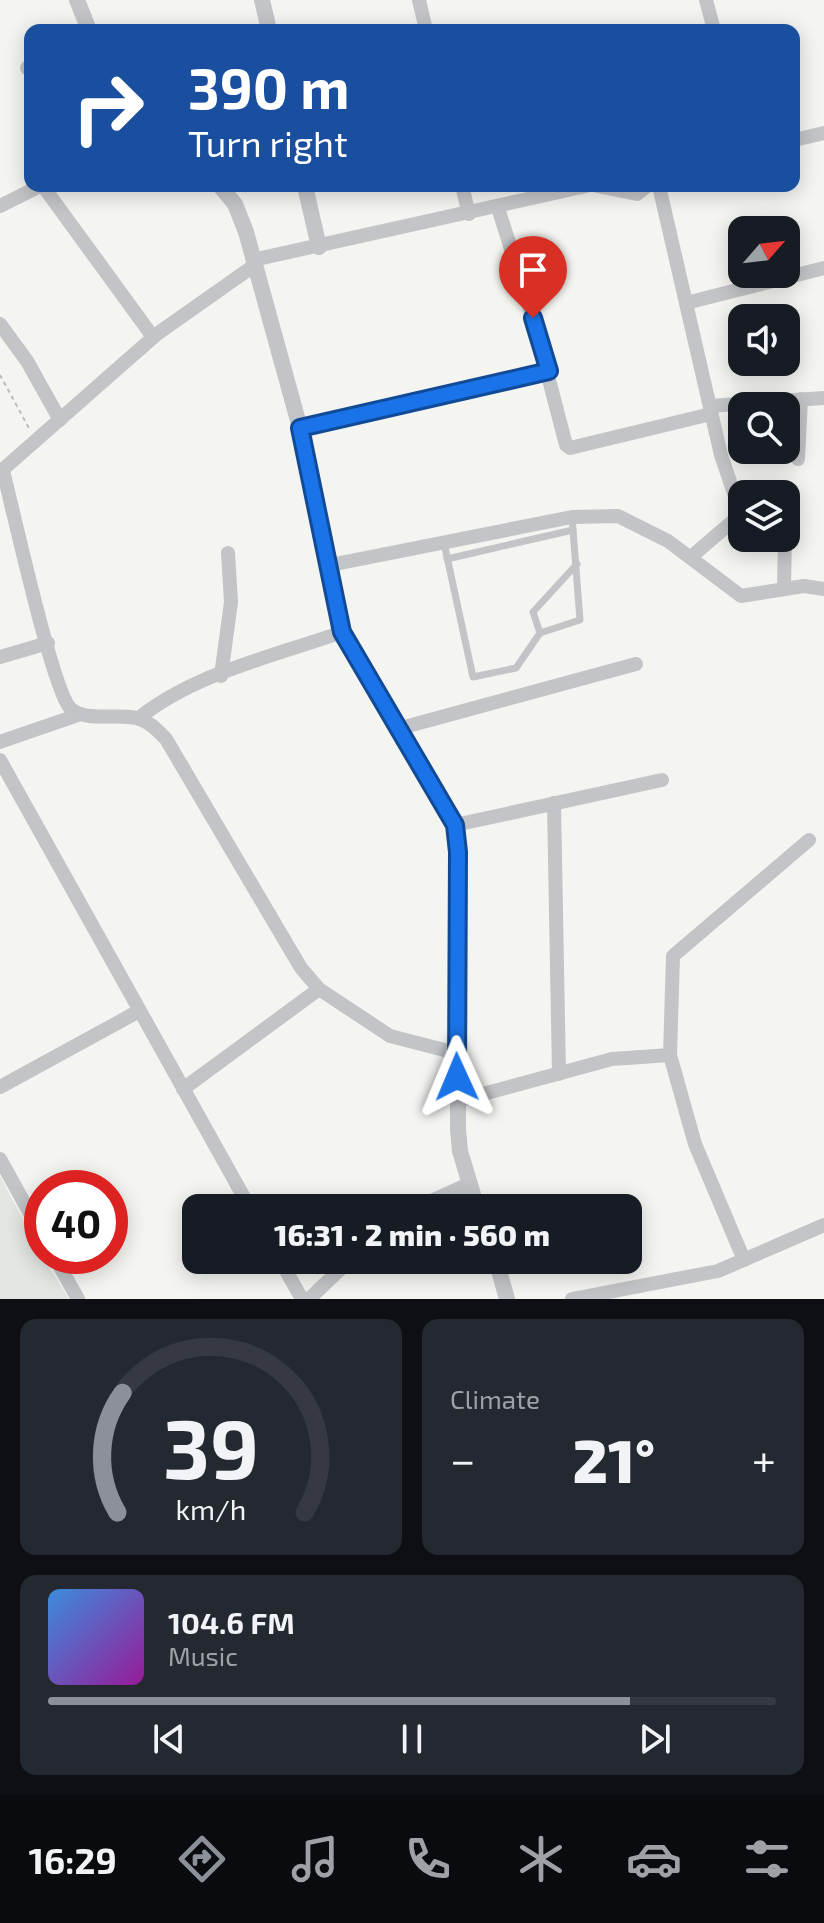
<!DOCTYPE html>
<html lang="en">
<head>
<meta charset="utf-8">
<style>
  :root { --surface:#171b24; --page:#242831; --text:#f1f3f6; --muted:#9ea1a6; --line:#363941; --accent:#8c9099 }
  body { margin:0; font-family:"Exo 2",sans-serif; background:var(--page); color:var(--text); height:100vh; display:flex; flex-direction:column; font-size:30px; white-space:nowrap }
  * { box-sizing:border-box; margin:0 }
  p { font-size:26px; color:var(--muted) }
  .icon { flex:none; width:44px; height:44px; fill:none; stroke:currentColor; stroke-width:2; stroke-linecap:round; stroke-linejoin:round }
  .map { position:relative; height:1299px; overflow:hidden }
  .drawer { display:flex; flex-direction:column; gap:20px; padding:20px; background:#0d0f14; flex:1 }
  .drawer>* { flex:none }
  .banner { position:absolute; left:24px; top:24px; width:776px; height:168px; border-radius:16px; box-shadow:0 4px 20px #0003; background:#1a4fa0; color:#fff; overflow:hidden }
  .needle { width:52px; rotate:62deg }
  .buttons { position:absolute; left:728px; top:216px; display:grid; gap:16px }
  .buttons a { display:grid; place-items:center; width:72px; height:72px; border-radius:16px; background:var(--surface); box-shadow:0 4px 20px #0003; font-size:40px }
  .speed { position:absolute; left:24px; top:1170px; display:flex; gap:16px; font-size:40px; font-weight:700; text-align:center }
  .speed>* { display:grid; place-content:center; width:104px; height:104px; border-radius:50%; background:var(--surface); box-shadow:0 4px 20px #0003; line-height:1 }
  .speed .limit { border:12px solid #d22; background:#fff; color:#111 }
  .pin { position:absolute; display:grid; place-items:center; width:68px; height:68px; color:#fff; margin:-82px -34px; border-radius:50% 50% 50% 0; rotate:-45deg; box-shadow:0 0 8px #0007 }
  .pin .icon { rotate:45deg }
  .me { position:absolute; width:88px; margin:-44px; rotate:359deg; stroke-linejoin:round; filter:drop-shadow(0 0 6px #0008) }
  .turn { display:flex; align-items:center; gap:28px; height:168px; padding:0 32px; font-size:36px }
  .turn .icon { width:104px; height:104px; stroke-width:2.5 }
  .turn b { display:block; font-size:56px; line-height:68px }
  .big { font-size:60px; font-weight:800; line-height:1.1 }
  .drawer .card { flex:1; display:flex; flex-direction:column; justify-content:center; gap:12px; min-width:0; padding:0 28px; border-radius:16px; background:var(--page) }
  .drawer .dial { align-items:center; gap:0 }
  .dial svg { height:208px; overflow:visible; fill:none; stroke:var(--line); stroke-width:7; stroke-linecap:round; text-anchor:middle }
  .dial text { fill:var(--text); stroke:none }
  .song { display:flex; align-items:center; gap:24px }
  .cover { width:96px; height:96px; border-radius:12px; background:linear-gradient(135deg,hsl(210 70% 55%),hsl(300 70% 35%)) }
  .played { height:8px; border-radius:4px; background:linear-gradient(90deg,var(--accent) 80%,var(--line) 80%) }
  .keys { display:flex; justify-content:space-around; direction:ltr }
  .heat { display:flex; justify-content:space-between; align-items:center; font-size:44px; direction:ltr }
  .drawer .tiles { flex:1; display:grid; gap:20px; grid-template-columns:1fr 1fr }
  .card:last-child { grid-column:span 2 }
  .trip { position:absolute; left:182px; top:1194px; width:460px; height:80px; border-radius:16px; background:var(--surface); box-shadow:0 4px 20px #0003; font-weight:800; line-height:80px; text-align:center }
  .menu { display:flex; height:128px; justify-content:space-around; align-items:center; background:#090b0e; color:var(--muted) }
  .menu .icon { width:56px; height:56px }
  .menu .active { color:var(--accent) }
  .menu b { font-size:36px; color:var(--text) }
  .map>svg:first-child { display:block }
  .built { fill:#e4e6e4 }
  .lines { fill:none; stroke-linecap:round; stroke-linejoin:round }
  .path { stroke:#b9bbbd; stroke-width:2; stroke-dasharray:4 4; stroke-linecap:butt }
  .service { stroke:#c2c4c8; stroke-width:7 }
  .minor { stroke:#c2c4c8; stroke-width:14 }
  .tertiary { stroke:#c2c4c8; stroke-width:16 }
  .route-casing { stroke:#114b97; stroke-width:20 }
  .route { stroke:#1a73e8; stroke-width:14 }
</style>
</head>
<body>
<div class="map">
<svg width="824" height="1299" viewBox="0 0 824 1299">
  <rect width="100%" height="100%" fill="#f4f4f0"/>
  <!-- built -->
  <polygon class="built" points="0,1176 42,1256 69,1299 0,1299"/>
  <g class="lines">
    <!-- path -->
    <polyline class="path" points="0,375 30,430"/>
    <!-- service -->
    <g class="service">
      <polyline points="444,543 473,677 516,668 540,633 580,620 572,517"/>
      <polyline points="447,559 573,530"/>
      <polyline points="540,633 533,612 577,564"/>
    </g>
    <!-- minor -->
    <g class="minor">
      <polyline points="419,0 426,30"/>
      <polyline points="706,0 714,30"/>
      <polyline points="27,68 30,67"/>
      <polyline points="794,140 824,133"/>
      <polyline points="43,186 153,337"/>
      <polyline points="462,186 469,214"/>
      <polyline points="597,186 637,194 647,186"/>
      <polyline points="659,186 721,455 741,514 691,557"/>
      <polyline points="0,206 40,186"/>
      <polyline points="498,208 533,318 566,445 570,448 711,414"/>
      <polyline points="253,260 586,186"/>
      <polyline points="686,303 824,268"/>
      <polyline points="0,324 27,361 60,420"/>
      <polyline points="710,406 824,398"/>
      <polyline points="300,428 549,371"/>
      <polyline points="798,459 801,399"/>
      <path d="M3,471C13,509 52,688 70,708C86,724 123,711 142,720C152,724 158,731 166,739L301,968L319,989L390,1036L456,1053"/>
      <polyline points="0,472 157,334 255,265"/>
      <polyline points="330,565 572,517 618,516 668,541 741,596 804,586 824,589"/>
      <polyline points="784,587 785,538"/>
      <polyline points="0,657 48,643"/>
      <polyline points="221,676 231,602 228,553"/>
      <path d="M139,718C195,673 275,656 342,632"/>
      <polyline points="397,729 636,664"/>
      <polyline points="0,742 81,714"/>
      <polyline points="0,760 250,1208"/>
      <polyline points="554,803 559,1074"/>
      <polyline points="455,825 662,780"/>
      <polyline points="0,1087 139,1011"/>
      <polyline points="183,1089 319,989"/>
      <polyline points="457,1101 612,1059 670,1055"/>
      <polyline points="0,1159 42,1235"/>
      <polyline points="416,1208 469,1184"/>
      <polyline points="54,1256 78,1299"/>
      <polyline points="280,1260 302,1299"/>
      <polyline points="744,1260 695,1144 670,1055 673,956 809,840"/>
      <polyline points="309,1299 350,1260"/>
      <polyline points="572,1299 718,1271 824,1225"/>
    </g>
    <!-- tertiary -->
    <g class="tertiary">
      <polyline points="77,0 89,30"/>
      <polyline points="262,0 269,30"/>
      <polyline points="220,186 235,204 246,232 300,428 342,632 455,825 458,852 458,1129 460,1151 477,1208"/>
      <polyline points="305,186 319,247"/>
      <polyline points="496,1260 507,1299"/>
    </g>
  </g>
  <g class="lines">
    <!-- route casing -->
    <g class="route-casing">
      <polyline id="route" points="457,1077 458,852 455,825 342,632 300,428 549,371 533,318"/>
    </g>
    <!-- route -->
    <use href="#route" class="route"/>
  </g>
</svg>
<div class="buttons">
<a><svg class="needle" viewBox="-14 -14 28 28"><path d="M0-13l5 13h-10z" fill="#e53935"/><path d="M0 13l5-13h-10z" fill="#9ea1a6"/></svg></a>
<a><svg class="icon" aria-label="sound" viewBox="0 0 24 24"><path d="M4 9h4l5-4v14l-5-4H4zM17 9q2 3 0 6"/></svg></a>
<a><svg class="icon" aria-label="search" viewBox="0 0 24 24"><circle cx="10" cy="10" r="6"/><path d="M15 15l6 6"/></svg></a>
<a><svg class="icon" aria-label="layers" viewBox="0 0 24 24"><path d="M12 4l9 5-9 5-9-5zM3 14l9 5 9-5"/></svg></a>
</div>
<div class="speed"><div class="limit">40</div></div>
<div class="pin" style="left:533px;top:318px;background:#d93025"><svg class="icon" aria-label="arrive" viewBox="0 0 24 24"><path d="M6 21V4h12l-3 4 3 4H6"/></svg></div>
<svg class="me" style="left:457px;top:1077px" viewBox="-20 -20 40 40"><path d="M0-17L14 15 0 8-14 15z" fill="#1a73e8" stroke="#fff" stroke-width="4"/></svg>
<div class="trip">16:31 · 2 min · 560 m</div>
<div class="banner">
<div class="turn"><svg class="icon" aria-label="right" viewBox="0 0 24 24"><path d="M7 20v-9h11M14 6l5 5-5 5"/></svg><div><b>390 m</b>Turn right</div></div>
</div>
</div>
<section class="drawer">
<div class="tiles">
<div class="card dial"><svg viewBox="0 0 100 80">
<path d="M14 69A42 42 0 1 1 86 69"/>
<path d="M14 69A42 42 0 0 1 16 23" stroke="#8c9099"/>
<text x="50" y="56" font-size="32" font-weight="700">39</text>
<text x="50" y="72" font-size="11">km/h</text>
</svg></div>
<div class="card"><p>Climate</p>
<div class="heat"><a>−</a><b class="big">21°</b><a>+</a></div>
</div>
<div class="card">
<div class="song"><i class="cover"></i><div><b>104.6 FM</b><p>Music</p></div></div>
<div class="played"></div>
<div class="keys"><svg class="icon" aria-label="previous" viewBox="0 0 24 24"><path d="M18 5L8 12l10 7zM5 5v14"/></svg><svg class="icon" aria-label="pause" viewBox="0 0 24 24"><path d="M8 5v14M16 5v14"/></svg><svg class="icon" aria-label="next" viewBox="0 0 24 24"><path d="M6 5l10 7-10 7zM19 5v14"/></svg></div>
</div>
</div>
</section>
<nav class="menu">
<b>16:29</b>
<svg class="icon active" aria-label="directions" viewBox="0 0 24 24"><path d="M12 3l9 9-9 9-9-9zM9 14v-3h6M13 9l2 2-2 2"/></svg>
<svg class="icon" aria-label="music" viewBox="0 0 24 24"><path d="M9 18V5l10-2v13"/><circle cx="6" cy="18" r="3"/><circle cx="16" cy="16" r="3"/></svg>
<svg class="icon" aria-label="phone" viewBox="0 0 24 24"><path d="M5 4h4l2 5-3 2q2 4 5 5l2-3 5 2v4C11 20 4 13 5 4z"/></svg>
<svg class="icon" aria-label="climate" viewBox="0 0 24 24"><path d="M12 3v18M4 7l16 10M4 17L20 7"/></svg>
<svg class="icon" aria-label="car" viewBox="0 0 24 24"><path d="M5 17H2v-5l4-1 3-4h7l3 4 3 1v5h-3M9 17h6M6 11h13"/><circle cx="7" cy="17" r="2"/><circle cx="17" cy="17" r="2"/></svg>
<svg class="icon" aria-label="filters" viewBox="0 0 24 24"><path d="M4 7h16M4 17h16"/><circle cx="9" cy="7" r="2"/><circle cx="15" cy="17" r="2"/></svg>
</nav>
</body>
</html>
